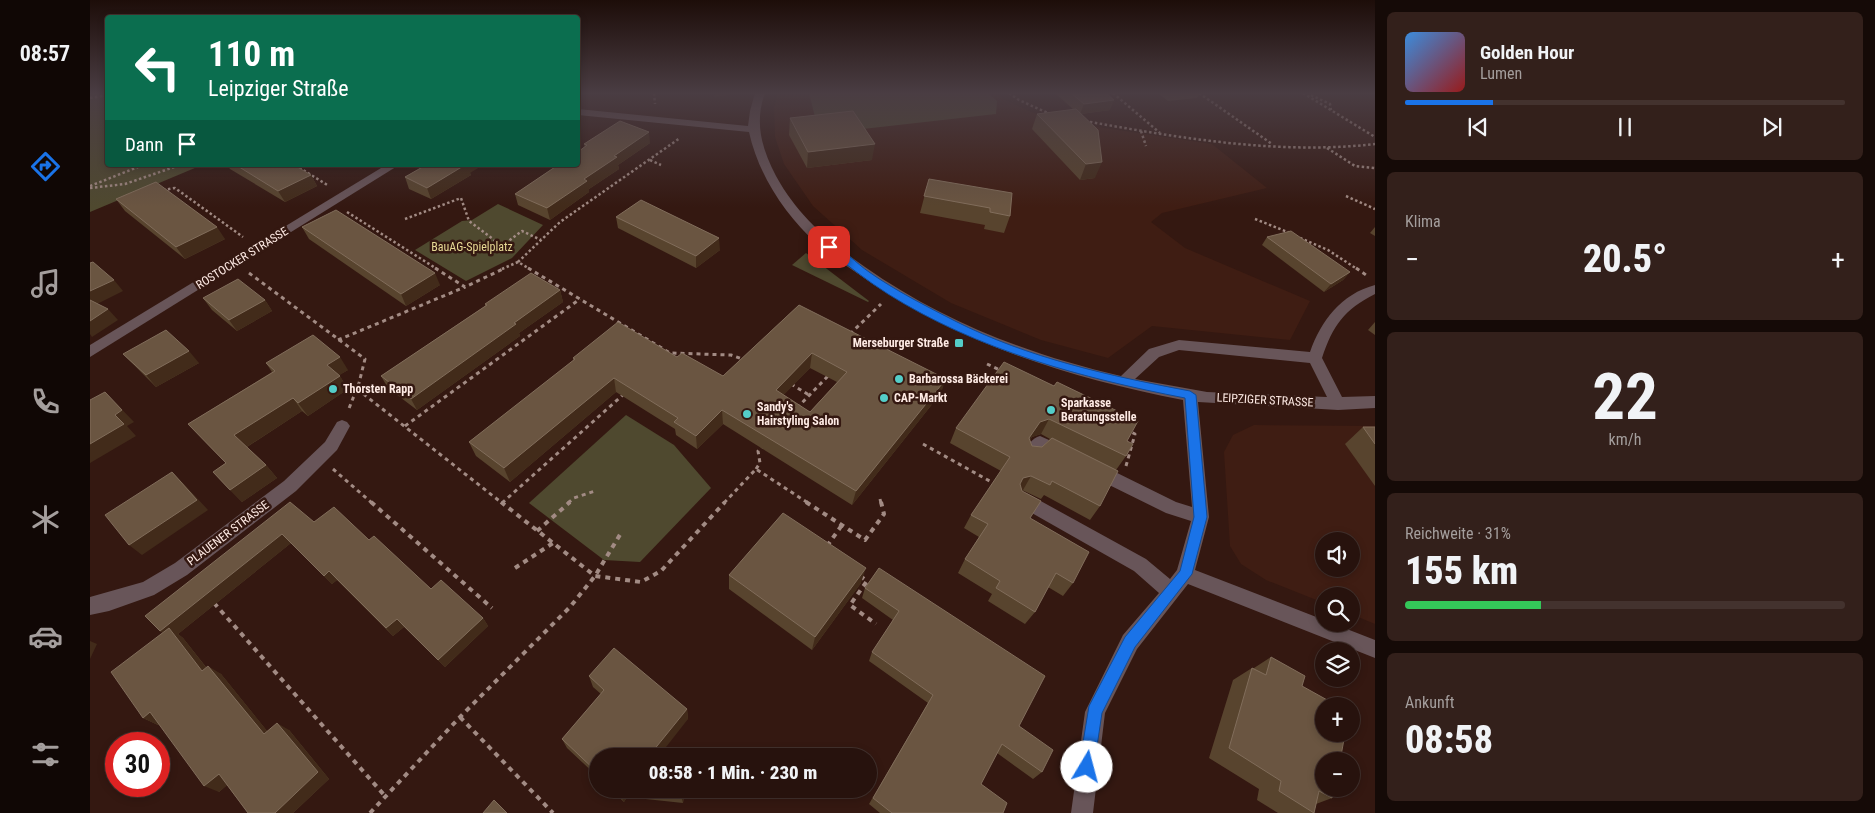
<!DOCTYPE html>
<html lang="de">
<head>
<meta charset="utf-8">
<style>
  :root { --surface:#27120d; --page:#33201b; --text:#f1f3f6; --muted:#a49e9d; --line:#43322e; --accent:#1a73e8 }
  body { margin:0; font-family:"Roboto Condensed",sans-serif; background:var(--page); color:var(--text); height:100vh; display:flex; flex-direction:column; font-size:19px; white-space:nowrap }
  * { box-sizing:border-box; margin:0 }
  p { font-size:16px; color:var(--muted) }
  .icon { flex:none; width:28px; height:28px; fill:none; stroke:currentColor; stroke-width:2; stroke-linecap:round; stroke-linejoin:round }
  .map { position:relative; flex:1; overflow:hidden }
  .panel { display:flex; flex-direction:column; gap:12px; padding:12px; background:#150a07; width:500px }
  .panel>* { flex:none }
  .top-card { position:absolute; left:15px; top:15px; width:475px; height:152px; border-radius:5px; box-shadow:0 2px 8px #0003,0 0 0 1px var(--line); background:#0b6e4f; color:#fff; overflow:hidden }
  .tools { position:absolute; left:1225px; top:532px; display:grid; gap:10px }
  .tools a { display:grid; place-items:center; width:45px; height:45px; border-radius:50%; background:var(--surface); box-shadow:0 2px 8px #0003,0 0 0 1px var(--line); font-size:25px }
  .speed { position:absolute; left:15px; top:732px; display:flex; gap:10px; font-size:25px; font-weight:700; text-align:center }
  .speed>* { display:grid; place-content:center; width:65px; height:65px; border-radius:50%; background:var(--surface); box-shadow:0 2px 8px #0003,0 0 0 1px var(--line); line-height:1 }
  .speed .limit { border:8px solid #d22; background:#fff; color:#111 }
  .pin { position:absolute; display:grid; place-items:center; width:42px; height:42px; color:#fff; margin:-21px; border-radius:10px; box-shadow:0 2px 8px #0006 }
  .me { position:absolute; width:55px; margin:-28px; rotate:8deg; stroke-linejoin:round; filter:drop-shadow(0 0 4px #0008) }
  .turn { display:flex; align-items:center; gap:18px; height:105px; padding:0 20px; font-size:22px }
  .turn .icon { width:65px; height:65px; stroke-width:2.5 }
  .turn b { display:block; font-size:35px; line-height:42px }
  .then { display:flex; align-items:center; height:48px; padding:0 20px; background:#0003; gap:10px; font-size:19px }
  .big { font-size:38px; font-weight:800; line-height:1.1 }
  .panel .tile { flex:1; display:flex; flex-direction:column; justify-content:center; gap:8px; min-width:0; padding:0 18px; border-radius:8px; background:var(--page) }
  .panel .dial { align-items:center; gap:0 }
  .dial b { font-size:65px; line-height:1 }
  .song { display:flex; align-items:center; gap:15px }
  .cover { width:60px; height:60px; border-radius:8px; background:linear-gradient(135deg,hsl(210 70% 55%),hsl(0 70% 35%)) }
  .played { height:5px; border-radius:2px; background:linear-gradient(90deg,var(--accent) 20%,var(--line) 20%) }
  .keys { display:flex; justify-content:space-around; direction:ltr }
  .heat { display:flex; justify-content:space-between; align-items:center; font-size:28px; direction:ltr }
  .charge { height:8px; border-radius:4px; background:linear-gradient(90deg,#34c759 31%,var(--line) 0) }
  .trip { position:absolute; left:499px; top:748px; width:288px; height:50px; border-radius:25px; background:var(--surface); box-shadow:0 2px 8px #0003,0 0 0 1px var(--line); font-weight:800; line-height:50px; text-align:center }
  main { display:flex; flex:1; min-height:0 }
  .dock { display:flex; flex-direction:column; width:90px; justify-content:space-around; align-items:center; background:#100705; color:var(--muted) }
  .dock .icon { width:35px; height:35px }
  .dock .selected { color:var(--accent) }
  .dock b { font-size:22px; color:var(--text) }
  .map>svg:first-child { display:block }
  .built { fill:#3f1d13; fill-rule:evenodd }
  .green { fill:#4f492f }
  .lines { fill:none; stroke-linecap:round; stroke-linejoin:round }
  .path-far2 { stroke:#a28b84; stroke-width:2.5; stroke-dasharray:2.5 2.5; stroke-linecap:butt }
  .path-far1 { stroke:#a28b84; stroke-width:3; stroke-dasharray:4 4; stroke-linecap:butt }
  .path { stroke:#a28b84; stroke-width:4; stroke-dasharray:5 5; stroke-linecap:butt }
  .minor { fill:#685559; fill-rule:evenodd }
  .wall { fill:#58442e; fill-rule:evenodd }
  .shaded-wall { fill:#422b1a }
  .building { fill:#6a5541; stroke:#816d5b; fill-rule:evenodd }
  .route { fill:#1a73e8; stroke:#114b97 }
  .poi-dot { fill:#54cdc8; stroke:#341811; stroke-width:2 }
  .labels { text-anchor:middle; dominant-baseline:central; stroke-width:5; stroke-linejoin:round; paint-order:stroke }
  .park-label { font-size:12px; fill:#e7d994; stroke:#341811 }
  .street-label { font-size:12px; fill:#feeae4; stroke:#341811 }
  .poi-label { font-size:12px; font-weight:bold; fill:#feeae4; stroke:#341811; text-anchor:start }
</style>
</head>
<body>
<main>
<nav class="dock">
<b>08:57</b>
<svg class="icon selected" aria-label="directions" viewBox="0 0 24 24"><path d="M12 3l9 9-9 9-9-9zM9 14v-3h6M13 9l2 2-2 2"/></svg>
<svg class="icon" aria-label="music" viewBox="0 0 24 24"><path d="M9 18V5l10-2v13"/><circle cx="6" cy="18" r="3"/><circle cx="16" cy="16" r="3"/></svg>
<svg class="icon" aria-label="phone" viewBox="0 0 24 24"><path d="M5 4h4l2 5-3 2q2 4 5 5l2-3 5 2v4C11 20 4 13 5 4z"/></svg>
<svg class="icon" aria-label="climate" viewBox="0 0 24 24"><path d="M12 3v18M4 7l16 10M4 17L20 7"/></svg>
<svg class="icon" aria-label="car" viewBox="0 0 24 24"><path d="M5 17H2v-5l4-1 3-4h7l3 4 3 1v5h-3M9 17h6M6 11h13"/><circle cx="7" cy="17" r="2"/><circle cx="17" cy="17" r="2"/></svg>
<svg class="icon" aria-label="filters" viewBox="0 0 24 24"><path d="M4 7h16M4 17h16"/><circle cx="9" cy="7" r="2"/><circle cx="15" cy="17" r="2"/></svg>
</nav>
<div class="map">
<svg width="1285" height="813" viewBox="0 0 1285 813">
  <rect width="100%" height="100%" fill="#341811"/>
  <!-- built -->
  <g class="built">
    <polygon points="688,93 907,93 913,99 946,114 981,123 1122,144 1177,188 1072,213 1061,222 1095,248 1220,301 1200,340 1062,326 1018,358 951,340 861,303 772,250 723,206 694,164 685,137 684,108"/>
    <path d="M1164,425L1285,426V624L1261,614V596H1234V603L1176,580L1151,564L1140,546L1134,452L1143,435ZM1234,541H1261V569H1234Z"/>
  </g>
  <!-- green -->
  <g class="green">
    <polygon points="0,93 17,93 18,165 112,165 0,212"/>
    <polygon points="719,93 898,93 907,101 906,114 764,130 726,121"/>
    <polygon points="408,204 453,225 422,258 376,281 325,250 372,221 382,220"/>
    <polygon points="716,253 779,301 778,302 702,265"/>
    <polygon points="536,415 584,445 621,488 550,562 514,560 439,503"/>
  </g>
  <g class="lines">
    <!-- path-far2 -->
    <g class="path-far2">
      <polyline points="564,93 565,104"/>
      <polyline points="919,93 929,100 960,114"/>
      <polyline points="1023,93 1070,133"/>
      <polyline points="1109,93 1182,144"/>
      <polyline points="1213,93 1285,137"/>
      <polyline points="1221,95 1240,104 1241,110"/>
      <polyline points="0,98 18,95"/>
      <path d="M995,121C1090,138 1188,155 1285,144"/>
      <polyline points="1051,131 1056,146"/>
      <polyline points="1237,148 1265,166 1285,168"/>
      <polyline points="560,160 571,165"/>
      <polyline points="205,165 239,186"/>
      <polyline points="0,186 53,165"/>
      <polyline points="0,188 35,184 90,165"/>
      <polyline points="73,190 85,188 153,237"/>
      <polyline points="1256,196 1285,209"/>
      <polyline points="257,212 347,269"/>
      <polyline points="315,219 371,198 379,221 412,246 432,231 451,240"/>
      <polyline points="1165,219 1200,233"/>
      <polyline points="1210,238 1238,250 1267,269"/>
      <polyline points="428,262 470,222 590,138"/>
      <polyline points="412,269 428,262 440,269"/>
    </g>
    <!-- path-far1 -->
    <g class="path-far1">
      <polyline points="345,268 375,287 415,268"/>
      <polyline points="438,268 580,353 641,355 655,360"/>
      <polyline points="1266,268 1276,275"/>
      <polyline points="159,273 275,359 269,383 258,411"/>
      <polyline points="760,334 791,304"/>
      <polyline points="248,340 375,287"/>
      <polyline points="897,364 912,371"/>
      <polyline points="701,384 719,395"/>
      <polyline points="267,389 412,503"/>
      <polyline points="707,408 739,375"/>
      <polyline points="315,426 490,299"/>
      <polyline points="833,444 905,484"/>
      <polyline points="1036,466 1045,434 1039,431"/>
      <polyline points="243,469 282,503"/>
      <polyline points="666,469 670,463 668,451 673,446"/>
      <polyline points="790,499 791,503"/>
      <polyline points="412,503 535,393"/>
      <polyline points="478,503 484,498 505,491"/>
      <polyline points="634,503 666,469 718,503"/>
    </g>
    <!-- path -->
    <g class="path">
      <polyline points="281,502 402,608"/>
      <polyline points="411,502 505,576 551,582 571,571 635,502"/>
      <polyline points="716,502 775,540 794,514 791,502"/>
      <polyline points="447,531 480,502"/>
      <polyline points="737,546 752,525"/>
      <polyline points="425,568 463,543"/>
      <polyline points="770,576 777,581 760,605 786,624"/>
      <polyline points="124,603 296,797"/>
      <polyline points="370,717 463,813"/>
      <polyline points="280,813 370,717 480,607 505,576 531,533"/>
    </g>
    <!-- minor -->
    <g class="minor">
      <path d="M665,93H675C664,123 672,149 686,176C708,216 738,241 775,267C852,321 939,355 1031,376L1059,349L1089,340L1220,352C1231,321 1251,294 1285,285V294C1254,310 1243,325 1232,358L1252,397L1285,396V408L1248,410L1108,402L1119,517L1105,570L1234,620V624H1244L1285,640V658L1098,584L1047,649L1015,713L1003,813H981L995,712L1033,635L1069,593L1044,571L926,504L924,499L926,494L932,492L938,494L1056,559L1080,579L1087,570L1101,521L1076,513L1001,476L999,471L1001,466L1007,464L1013,466L1086,502L1102,507L1093,400C975,377 862,341 764,271C751,262 738,254 727,244C695,215 668,174 659,132L488,115V109L658,126L660,111ZM1089,350L1220,363L1237,397L1117,392L1045,379L1069,357Z"/>
      <polygon points="296,165 309,165 0,357 0,345"/>
      <polygon points="252,420 257,422 260,426 247,450 206,491 97,575 64,595 19,611 0,615 0,597 53,582 85,563 194,481 235,442 247,422"/>
      <path d="M950,436L977,448L979,453L977,458L971,459L952,451C947,458 944,462 935,459L933,454C937,446 942,438 950,436Z"/>
    </g>
  </g>
  <!-- wall -->
  <g class="wall">
    <polygon points="965,93 1016,93 1020,110 991,114 1005,178 990,180 942,129 947,114 984,110"/>
    <polygon points="1068,93 1110,93 1107,98 1078,101"/>
    <polygon points="700,118 782,160 717,168 699,135"/>
    <polygon points="560,143 528,165 529,169 499,189 499,192 460,220 428,205 425,194 495,147 494,144"/>
    <polygon points="137,165 204,165 221,175 227,186 195,202 140,169"/>
    <polygon points="380,173 381,175 341,199 319,189 315,177"/>
    <polygon points="839,179 920,216 914,233 894,229 895,225 830,213"/>
    <polygon points="26,199 135,239 95,259 35,211"/>
    <polygon points="526,217 630,250 606,268 528,228"/>
    <polygon points="212,227 350,285 316,306 219,239"/>
    <polygon points="1285,227 1285,236 1280,233"/>
    <polygon points="1177,237 1260,272 1253,280 1234,292 1172,245"/>
    <polygon points="470,290 473,302 429,333 430,336 327,410 298,388 291,376 395,306 395,304"/>
    <polygon points="113,298 175,300 182,311 147,331 122,310"/>
    <path d="M709,305L851,393L762,505L633,424L607,449L586,435L585,429L526,392L420,482L386,456L379,442L483,361V358L587,357L633,376ZM720,368L747,382L720,412L693,395Z"/>
    <polygon points="1285,322 1285,335 1278,330"/>
    <polygon points="33,354 109,363 66,387"/>
    <polygon points="176,363 258,370 249,375 258,389 218,416 212,411 157,447 176,465 187,478 152,502 123,472 136,463 98,424 182,372"/>
    <path d="M964,386L1037,441L1036,456L1026,470L1010,506L1000,520L954,495L951,499L932,490L940,518L983,583L973,596L958,587L945,612L935,624L898,601L902,594L868,573L875,559L889,537L874,528L881,515L911,471L860,443L866,428ZM951,434L960,439L952,447L942,446L940,440L942,437Z"/>
    <polygon points="1273,427 1285,427 1285,486 1255,444"/>
    <polygon points="224,522 279,540 341,589 393,618 398,626 355,667 314,627 303,636 247,580 242,584 201,543 88,634 93,638 116,667 131,674 177,731 199,730 239,779 203,813 158,813 137,785 129,792 69,724 68,725 53,718 73,633 70,631"/>
    <polygon points="789,568 929,726 952,772 943,779 907,753 891,784 913,813 790,813 779,804 838,703 779,661 782,652 803,620 772,598 775,588"/>
    <polygon points="639,575 771,583 722,650 639,589"/>
    <polygon points="1181,657 1212,686 1242,798 1226,804 1224,813 1188,813 1167,800 1169,789 1119,758 1143,680 1162,668 1164,668"/>
    <polygon points="499,676 597,709 598,719 508,756 508,777 477,748 472,739 511,694 503,687"/>
    <polygon points="520,789 595,789 593,803 537,797 534,802"/>
  </g>
  <!-- shaded-wall -->
  <g class="shaded-wall">
    <polygon points="624,93 645,93 645,94 624,97"/>
    <polygon points="1024,100 1020,110 990,114 994,104"/>
    <polygon points="559,132 560,143 528,165 529,169 499,189 499,192 460,220 457,208 524,156"/>
    <polygon points="785,144 782,160 717,168 718,152"/>
    <polygon points="1012,162 1005,178 990,180 996,164"/>
    <polygon points="375,165 393,165 380,173 381,175 341,199 337,188"/>
    <polygon points="221,175 227,186 195,202 188,191"/>
    <polygon points="127,227 135,239 95,259 86,247"/>
    <polygon points="629,238 630,250 606,268 606,256"/>
    <polygon points="1260,272 1253,280 1234,292 1241,284"/>
    <polygon points="345,273 350,285 316,306 311,294"/>
    <polygon points="24,280 33,291 1,307 0,306 0,291"/>
    <polygon points="470,290 473,302 429,333 430,336 327,410 321,399 424,323"/>
    <polygon points="175,300 182,311 147,331 139,320"/>
    <polygon points="18,309 28,320 2,337 0,334 0,321"/>
    <polygon points="99,351 109,363 66,387 56,375"/>
    <polygon points="722,353 720,368 685,404 686,390"/>
    <polygon points="250,357 258,370 245,378 237,365"/>
    <polygon points="250,376 258,389 218,416 208,403"/>
    <polygon points="524,378 526,392 420,482 414,468"/>
    <polygon points="856,379 851,393 762,505 766,491"/>
    <polygon points="15,392 44,422 37,426 46,436 0,463 0,444"/>
    <polygon points="203,398 212,411 155,448 144,435"/>
    <polygon points="632,410 633,424 607,449 606,436"/>
    <polygon points="959,419 951,434 942,437 931,453 939,438 950,422"/>
    <polygon points="176,465 187,478 152,502 140,490"/>
    <polygon points="82,472 93,483 118,510 52,555 39,545"/>
    <polygon points="941,476 933,490 925,492 933,478"/>
    <polygon points="192,534 201,543 88,634 93,638 125,679 112,671 82,639 70,631"/>
    <polygon points="776,568 771,583 722,650 725,637"/>
    <polygon points="239,571 247,580 242,584 234,576"/>
    <polygon points="393,618 398,626 355,667 348,660"/>
    <polygon points="307,619 314,627 303,636 296,628"/>
    <polygon points="0,641 7,644 0,659"/>
    <polygon points="118,666 131,674 186,742 174,734"/>
    <polygon points="597,709 598,719 569,756 563,751"/>
    <polygon points="60,712 75,720 68,725 53,718"/>
    <polygon points="187,723 199,730 239,779 203,813 185,813"/>
    <polygon points="129,774 143,780 129,792 114,786"/>
    <polygon points="533,789 537,797 534,802 529,794"/>
    <polygon points="592,789 595,789 593,803 591,796"/>
  </g>
  <!-- building -->
  <g class="building">
    <polygon points="981,93 1016,93 1024,100 994,104"/>
    <polygon points="986,109 1008,130 1012,162 996,164 947,114"/>
    <polygon points="763,111 785,144 718,152 700,118"/>
    <polygon points="530,121 559,132 524,156 527,157 494,179 497,181 457,208 425,194 468,165 488,165 488,152 497,145 494,144"/>
    <polygon points="146,165 204,165 221,175 188,191"/>
    <polygon points="336,165 375,165 337,188 315,177"/>
    <polygon points="839,179 922,193 920,216 900,212 900,208 834,196"/>
    <polygon points="66,182 127,227 86,247 26,199"/>
    <polygon points="551,200 629,238 606,256 526,217"/>
    <polygon points="246,210 345,273 311,294 212,227"/>
    <polygon points="1201,231 1260,272 1241,284 1177,237"/>
    <polygon points="3,262 24,280 0,291 0,263"/>
    <polygon points="441,273 470,290 424,323 426,324 321,399 291,376 397,305 395,304"/>
    <polygon points="148,279 175,300 139,320 113,298"/>
    <polygon points="0,300 18,309 0,321"/>
    <path d="M709,305L856,379L766,491L632,410L606,436L584,422L588,418L524,378L414,468L379,442L485,359L483,358L528,322L587,357L592,353L633,376ZM722,353L757,372L720,412L686,390Z"/>
    <polygon points="76,330 99,351 56,375 33,354"/>
    <polygon points="223,335 250,357 237,365 250,376 208,403 203,398 144,435 176,465 140,490 123,472 136,463 98,424 185,371 176,363"/>
    <polygon points="914,362 964,386 967,382 1048,421 1037,441 1043,444 1036,456 959,419 950,422 939,438 942,446 952,447 962,438 1028,471 1010,506 962,481 960,485 941,476 933,478 930,484 932,491 951,501 940,518 999,552 983,583 966,573 945,612 906,588 910,581 875,559 898,524 881,515 920,457 866,428"/>
    <polygon points="15,392 32,410 25,415 34,424 0,444 0,400"/>
    <polygon points="1273,427 1285,427 1285,444"/>
    <polygon points="82,472 107,500 39,545 15,515"/>
    <polygon points="200,502 224,522 244,507 279,540 284,536 341,589 351,580 393,618 348,660 307,619 296,628 239,571 234,576 192,534 70,631 55,616"/>
    <polygon points="693,513 776,568 725,637 639,575"/>
    <polygon points="789,568 955,676 929,726 963,750 952,772 912,744 891,784 917,803 913,813 802,813 783,798 843,695 782,652 809,611 775,588"/>
    <polygon points="79,628 112,671 118,666 174,734 187,723 228,772 185,813 158,813 129,774 114,786 60,712 53,718 21,672"/>
    <polygon points="524,648 597,709 563,751 597,755 597,756 508,756 508,773 472,739 514,690 499,676"/>
    <polygon points="1181,657 1215,676 1212,686 1248,706 1234,706 1234,734 1255,734 1250,761 1234,761 1234,789 1244,789 1242,798 1229,791 1224,813 1189,791 1191,781 1139,748 1162,668 1176,675"/>
    <polygon points="524,789 592,789 591,796 533,789 529,794"/>
    <polygon points="404,800 417,813 393,813"/>
  </g>
  <!-- sky -->
  <linearGradient id="sky" x2="0" y2="1"><stop stop-color="#1d0d09"/><stop offset="0.45" stop-color="#4a3d43"/><stop offset="1" stop-color="#4a3d43" stop-opacity="0"/></linearGradient>
  <rect width="1285" height="207" fill="url(#sky)"/>
  <!-- route -->
  <path class="route" d="M739,244C753,248 767,264 779,272C806,291 836,306 865,321C938,358 1020,376 1100,391L1106,395L1117,517L1102,574L1045,647L1012,713L1003,773L997,775L991,773L989,767L999,706L1035,637L1090,571L1104,517L1095,398C992,378 887,350 798,294C776,280 756,264 736,249L735,247Z"/>
  <!-- markers -->
  <g class="poi-dot">
    <rect x="864" y="338" width="10" height="10" rx="2.5"/>
    <circle cx="809" cy="379" r="5"/>
    <circle cx="243" cy="389" r="5"/>
    <circle cx="794" cy="398" r="5"/>
    <circle cx="961" cy="410" r="5"/>
    <circle cx="657" cy="414" r="5"/>
  </g>
  <g class="labels">
    <!-- park labels -->
    <g class="park-label">
      <text x="382" y="247">BauAG-Spielplatz</text>
    </g>
    <!-- street labels -->
    <g class="street-label">
      <text transform="translate(152 258) rotate(-32)">ROSTOCKER STRASSE</text>
      <text transform="translate(1175 400) rotate(3)">LEIPZIGER STRASSE</text>
      <text transform="translate(138 533) rotate(-37)">PLAUENER STRASSE</text>
    </g>
    <!-- poi labels -->
    <g class="poi-label">
      <text x="859" y="343" text-anchor="end">Merseburger Straße</text>
      <text x="819" y="379">Barbarossa Bäckerei</text>
      <text x="253" y="389">Thorsten Rapp</text>
      <text x="804" y="398">CAP-Markt</text>
      <text x="971" y="403">Sparkasse<tspan x="971" dy="14">Beratungsstelle</tspan></text>
      <text x="667" y="407">Sandy's<tspan x="667" dy="14">Hairstyling Salon</tspan></text>
    </g>
  </g>
</svg>
<div class="tools">
<a><svg class="icon" aria-label="sound" viewBox="0 0 24 24"><path d="M4 9h4l5-4v14l-5-4H4zM17 9q2 3 0 6"/></svg></a>
<a><svg class="icon" aria-label="search" viewBox="0 0 24 24"><circle cx="10" cy="10" r="6"/><path d="M15 15l6 6"/></svg></a>
<a><svg class="icon" aria-label="layers" viewBox="0 0 24 24"><path d="M12 4l9 5-9 5-9-5zM3 14l9 5 9-5"/></svg></a>
<a>+</a>
<a>−</a>
</div>
<div class="speed"><div class="limit">30</div></div>
<div class="pin" style="left:739px;top:247px;background:#d93025"><svg class="icon" aria-label="arrive" viewBox="0 0 24 24"><path d="M6 21V4h12l-3 4 3 4H6"/></svg></div>
<svg class="me" style="left:997px;top:767px" viewBox="-20 -20 40 40"><circle r="19" fill="#fff"/><path d="M0-13L10 11 0 6-10 11z" fill="#1a73e8"/></svg>
<div class="trip">08:58 · 1 Min. · 230 m</div>
<div class="top-card">
<div class="turn"><svg class="icon" aria-label="left" viewBox="0 0 24 24"><path d="M17 20v-9H6M10 6l-5 5 5 5"/></svg><div><b>110 m</b>Leipziger Straße</div></div>
<div class="then">Dann<svg class="icon" aria-label="arrive" viewBox="0 0 24 24"><path d="M6 21V4h12l-3 4 3 4H6"/></svg></div>
</div>
</div>
<section class="panel">
<div class="tile">
<div class="song"><i class="cover"></i><div><b>Golden Hour</b><p>Lumen</p></div></div>
<div class="played"></div>
<div class="keys"><svg class="icon" aria-label="previous" viewBox="0 0 24 24"><path d="M18 5L8 12l10 7zM5 5v14"/></svg><svg class="icon" aria-label="pause" viewBox="0 0 24 24"><path d="M8 5v14M16 5v14"/></svg><svg class="icon" aria-label="next" viewBox="0 0 24 24"><path d="M6 5l10 7-10 7zM19 5v14"/></svg></div>
</div>
<div class="tile"><p>Klima</p>
<div class="heat"><a>−</a><b class="big">20.5°</b><a>+</a></div>
</div>
<div class="tile dial"><b>22</b><p>km/h</p></div>
<div class="tile"><p>Reichweite · 31%</p><b class="big">155 km</b><div class="charge"></div></div>
<div class="tile"><p>Ankunft</p><b class="big">08:58</b></div>
</section>
</main>
</body>
</html>
